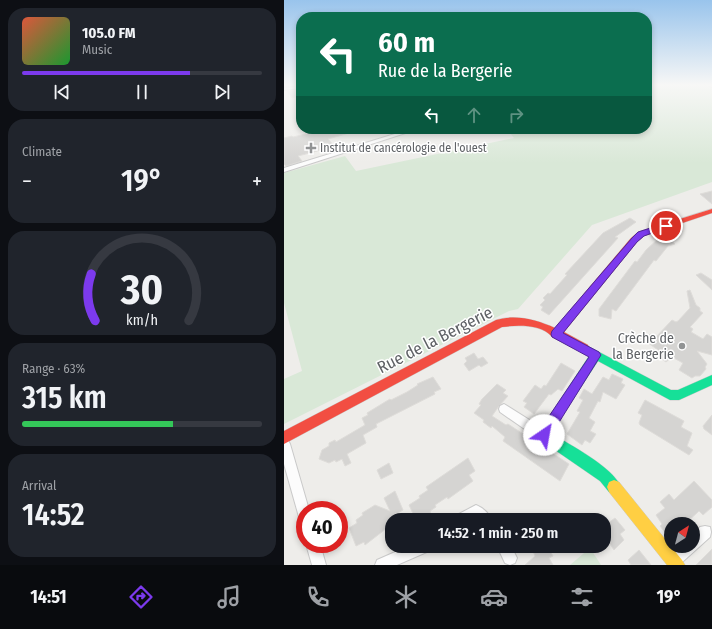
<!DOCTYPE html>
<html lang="en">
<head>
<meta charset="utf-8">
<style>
  :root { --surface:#171b24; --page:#20242c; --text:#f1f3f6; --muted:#9ea1a6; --line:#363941; --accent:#7c3aed }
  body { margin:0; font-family:"Fira Sans Condensed",sans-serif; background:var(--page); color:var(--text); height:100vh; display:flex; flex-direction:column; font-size:15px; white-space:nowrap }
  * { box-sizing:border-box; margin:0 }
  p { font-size:13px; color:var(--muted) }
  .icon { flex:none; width:22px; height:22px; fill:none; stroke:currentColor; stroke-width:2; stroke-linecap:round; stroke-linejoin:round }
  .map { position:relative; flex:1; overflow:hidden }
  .drawer { display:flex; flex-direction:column; gap:8px; padding:8px; background:#0d0f14; width:284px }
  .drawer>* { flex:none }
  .banner { position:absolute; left:12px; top:12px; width:356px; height:122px; border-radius:16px; box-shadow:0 2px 6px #0003; background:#0b6e4f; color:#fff; overflow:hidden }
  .needle { width:26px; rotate:36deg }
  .tools { position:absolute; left:380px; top:517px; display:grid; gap:8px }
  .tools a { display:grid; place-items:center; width:36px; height:36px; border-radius:50%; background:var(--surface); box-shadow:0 2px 6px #0003; font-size:20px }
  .speed { position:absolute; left:12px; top:501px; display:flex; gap:8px; font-size:20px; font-weight:700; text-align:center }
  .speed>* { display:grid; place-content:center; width:52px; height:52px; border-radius:50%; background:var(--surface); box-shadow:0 2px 6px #0003; line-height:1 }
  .speed .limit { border:6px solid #d22; background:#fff; color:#111 }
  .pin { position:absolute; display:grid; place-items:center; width:34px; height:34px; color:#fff; margin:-17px; border:2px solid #fff; border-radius:50%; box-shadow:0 1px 4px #0007 }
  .me { position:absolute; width:44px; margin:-22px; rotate:33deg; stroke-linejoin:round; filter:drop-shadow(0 0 3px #0008) }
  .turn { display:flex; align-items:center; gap:14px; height:84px; padding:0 16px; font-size:18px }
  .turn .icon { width:52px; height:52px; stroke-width:2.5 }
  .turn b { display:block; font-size:28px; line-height:34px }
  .lanes { display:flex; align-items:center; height:38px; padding:0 16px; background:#0003; justify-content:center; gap:20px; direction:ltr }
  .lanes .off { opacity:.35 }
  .big { font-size:30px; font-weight:600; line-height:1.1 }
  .drawer .card { flex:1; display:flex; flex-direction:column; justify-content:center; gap:6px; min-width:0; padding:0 14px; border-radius:16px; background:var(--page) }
  .drawer .dial { align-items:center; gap:0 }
  .dial svg { height:104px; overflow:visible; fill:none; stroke:var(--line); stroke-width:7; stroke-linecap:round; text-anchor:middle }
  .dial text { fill:var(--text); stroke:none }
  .song { display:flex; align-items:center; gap:12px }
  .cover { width:48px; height:48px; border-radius:6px; background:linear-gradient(135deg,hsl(10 70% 55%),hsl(130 70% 35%)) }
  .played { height:4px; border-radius:2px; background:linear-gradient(90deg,var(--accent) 70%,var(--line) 70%) }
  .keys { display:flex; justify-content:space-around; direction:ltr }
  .heat { display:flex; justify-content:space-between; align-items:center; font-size:22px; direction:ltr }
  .charge { height:6px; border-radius:3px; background:linear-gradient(90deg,#34c759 63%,var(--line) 0) }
  .trip { position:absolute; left:101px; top:513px; width:226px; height:40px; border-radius:16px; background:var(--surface); box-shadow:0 2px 6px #0003; font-weight:600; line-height:40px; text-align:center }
  .dock { display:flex; height:64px; justify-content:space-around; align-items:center; background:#090b0e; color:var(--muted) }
  .dock .icon { width:28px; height:28px }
  .dock .selected { color:var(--accent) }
  .dock b { font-size:18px; color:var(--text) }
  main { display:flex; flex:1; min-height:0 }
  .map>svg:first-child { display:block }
  .green { fill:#d9e8d7 }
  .building { fill:#d5d4d2; stroke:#dedcd9 }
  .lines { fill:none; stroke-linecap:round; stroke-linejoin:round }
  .street-casing { stroke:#c9c9c9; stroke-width:2 }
  .fast-casing { stroke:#cbcbcb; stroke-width:1 }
  .slow-casing { stroke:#cbcbcb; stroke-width:1 }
  .jam-casing { stroke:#cbcbcb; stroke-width:1 }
  .street { fill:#fcfcfc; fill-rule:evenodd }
  .fast { fill:#16e098; fill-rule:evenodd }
  .slow { fill:#ffcf43; fill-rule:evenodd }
  .jam { fill:#f24e42; fill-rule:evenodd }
  .route { fill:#7c3aed; stroke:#51269a }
  .poi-dot { fill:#919394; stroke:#fff; stroke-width:1.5 }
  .labels { text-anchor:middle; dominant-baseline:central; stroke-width:3; stroke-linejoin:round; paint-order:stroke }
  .far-poi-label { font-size:12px; fill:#5f6266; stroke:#fff; text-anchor:start }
  .poi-label { font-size:14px; fill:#5f6266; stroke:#fff; text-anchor:end }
  .near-street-label { font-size:17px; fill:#5f6266; stroke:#fff }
</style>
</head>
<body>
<main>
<section class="drawer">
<div class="card">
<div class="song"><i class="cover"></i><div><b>105.0 FM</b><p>Music</p></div></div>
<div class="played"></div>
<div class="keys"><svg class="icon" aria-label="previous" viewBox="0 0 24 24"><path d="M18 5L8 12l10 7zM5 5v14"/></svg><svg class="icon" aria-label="pause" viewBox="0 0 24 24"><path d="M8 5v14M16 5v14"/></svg><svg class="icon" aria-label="next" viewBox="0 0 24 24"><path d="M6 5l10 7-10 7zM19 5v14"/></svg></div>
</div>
<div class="card"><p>Climate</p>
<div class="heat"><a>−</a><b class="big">19°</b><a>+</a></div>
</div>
<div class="card dial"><svg viewBox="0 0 100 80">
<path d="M14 69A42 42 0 1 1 86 69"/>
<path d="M14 69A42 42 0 0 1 11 33" stroke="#7c3aed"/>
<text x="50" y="56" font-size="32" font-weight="700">30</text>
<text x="50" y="72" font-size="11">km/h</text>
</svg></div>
<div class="card"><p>Range · 63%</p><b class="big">315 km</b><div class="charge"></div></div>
<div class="card"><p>Arrival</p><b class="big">14:52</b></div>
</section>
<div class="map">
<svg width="428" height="565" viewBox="0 0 428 565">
  <rect width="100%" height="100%" fill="#eeedea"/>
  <!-- green -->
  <g class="green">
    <polygon points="363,84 428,84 428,182 308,225 234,309 225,311 0,424 0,379 18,371 0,303 0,173 61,156 72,171 230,138 223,129 363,129"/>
    <polygon points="306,548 317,565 286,565"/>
  </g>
  <!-- building -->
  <g class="building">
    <polygon points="17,90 17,95 8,98 3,91"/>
    <polygon points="23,129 72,129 72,131 44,139 54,150 41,154 37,150 14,156 18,161 2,166 0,164 0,138 8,136 9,137 26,133"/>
    <polygon points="428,191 428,204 416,194"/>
    <polygon points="346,218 352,222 331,237 334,238 265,315 257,310 259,307 256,305 261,300 259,298 264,293 266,294 283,275 281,274 319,233"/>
    <polygon points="382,236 391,244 384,246 372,261 370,260 332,311 328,309 327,319 315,316 315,309 351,261 353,262 362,250 374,239"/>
    <polygon points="417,273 428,280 428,290 412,275"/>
    <polygon points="406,290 412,305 416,308 416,311 419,313 406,327 409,329 407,332 419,339 423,334 428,337 428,355 413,351 423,364 421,367 422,369 416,376 411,376 408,378 395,370 399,363 388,357 382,362 371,354 374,350 360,340 366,334 372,337 388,320 392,322 394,321 406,308 403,291"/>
    <polygon points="190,353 194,359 199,357 204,363 197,367 195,365 185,371 180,364 183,361 181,358"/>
    <polygon points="277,363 291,371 278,391 274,389 267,395 265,394 250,414 240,407 243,403 239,401 251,385 257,389 260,385 262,386"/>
    <polygon points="328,374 339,379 337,383 341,385 332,399 319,392 316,402 314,401 305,418 311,422 306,431 312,434 306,443 301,440 298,445 283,434 296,412 293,411 299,400 295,398 300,389 308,394 319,377 325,380"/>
    <polygon points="149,377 157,389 150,392 151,394 92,424 93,427 79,435 82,443 63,454 67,463 61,466 58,459 52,462 51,460 45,463 35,459 38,450 45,446 45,443 51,440 52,442 81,425 78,418 84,415 83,413 101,402 106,399 107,400 123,392 134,385 133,384"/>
    <polygon points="213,384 222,390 219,393 224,396 215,406 208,416 222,425 224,424 285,464 276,481 219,441 221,437 208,426 207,428 199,422 200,420 190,413 197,405 195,404 198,399"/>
    <polygon points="361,400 400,421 397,427 408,433 403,446 409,450 405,455 356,425 355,423 358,415 354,413"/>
    <polygon points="428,415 428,435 420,429 419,426"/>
    <polygon points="184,458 191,471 185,475 189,481 164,499 163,497 151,505 152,507 146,511 147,514 138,520 132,520 125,505 136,498 135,496 144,490 142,487"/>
    <polygon points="105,463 109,473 97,479 93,470"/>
    <polygon points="410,481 428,500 428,507 419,515 415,511 401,524 387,524 387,540 376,526 378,524 372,515 381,508 376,502 385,494 390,500"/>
    <polygon points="111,491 119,510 112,514 114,518 108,520 108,522 102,526 103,528 81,545 80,542 72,546 65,528 73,523 72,520 79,515 78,513 91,505 106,511 100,498"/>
    <polygon points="331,518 341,530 336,534 340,540 330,550 320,535 320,526"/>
    <polygon points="247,546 263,546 269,556 265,558 269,565 241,565 251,556"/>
    <polygon points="428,549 428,565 412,565"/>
    <polygon points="355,550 367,565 347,565 344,560"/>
  </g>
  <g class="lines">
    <!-- street casing -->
    <g class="street-casing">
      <g id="street">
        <polygon points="422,84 428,84 428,87 423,85"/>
        <polygon points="17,86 17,88 0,90 0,88"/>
        <polygon points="127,129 134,129 0,172 0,168"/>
        <polygon points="220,404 263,431 265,435 263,439 259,440 255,439 216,412 215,409 216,406"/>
        <polygon points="0,438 4,440 6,444 25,510 21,510 21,523 17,521 15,517 0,464"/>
        <path d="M192,505C199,508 205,513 207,520L191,519L172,520L173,515Z"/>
        <polygon points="421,526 426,527 427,532 426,537 395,565 385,565 383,560 385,555 396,546 409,546 409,534 416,527"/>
        <polygon points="22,544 36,544 42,565 28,565"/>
        <polygon points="125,546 147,546 145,551 113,565 91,565 93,560"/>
        <polygon points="213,546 227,546 233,558 231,563 226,565 221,563"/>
      </g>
    </g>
    <!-- fast casing -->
    <g class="fast-casing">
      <path id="fast" d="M300,344L387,390H394L428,375V385L395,400H386L314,361L267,433C286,445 329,467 337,487L335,492L330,494L325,492L316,481L255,439L253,435L305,356L296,351L295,348L296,345Z"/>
    </g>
    <!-- slow casing -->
    <g class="slow-casing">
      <polygon id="slow" points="330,480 335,482 398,560 401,565 383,565 325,492 323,487 325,482"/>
    </g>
    <!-- jam casing -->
    <g class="jam-casing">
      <path id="jam" d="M428,209V213L360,236L353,242L280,332L304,345L305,348L304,351L300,352L296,351L268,337C258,324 233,325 218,327L0,444V431L212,320C232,314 253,320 271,328L347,238L354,232Z"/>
    </g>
    <!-- street -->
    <use href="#street" class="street"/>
    <!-- fast -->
    <use href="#fast" class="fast"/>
    <!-- slow -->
    <use href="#slow" class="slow"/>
    <!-- jam -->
    <use href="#jam" class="jam"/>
  </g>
  <!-- sky -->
  <linearGradient id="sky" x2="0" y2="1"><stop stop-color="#99c4ec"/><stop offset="0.52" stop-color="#f7f7f6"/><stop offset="1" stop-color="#f7f7f6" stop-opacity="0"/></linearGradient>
  <rect width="428" height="163" fill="url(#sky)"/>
  <!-- route -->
  <polygon class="route" points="382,223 385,224 385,227 360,236 353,242 279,333 315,352 317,355 264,440 260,441 255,440 253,435 255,431 305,357 268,337 267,334 268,331 348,238 354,232"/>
  <!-- markers -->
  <g class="poi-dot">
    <path d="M25 142h4v4h4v4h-4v4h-4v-4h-4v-4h4z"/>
    <circle cx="398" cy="346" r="4"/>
  </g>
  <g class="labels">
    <!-- far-poi labels -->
    <g class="far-poi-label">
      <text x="36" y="148">Institut de cancérologie de l'ouest</text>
    </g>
    <!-- poi labels -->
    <g class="poi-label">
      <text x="390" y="338">Crèche de<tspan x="390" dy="16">la Bergerie</tspan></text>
    </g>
    <!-- near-street labels -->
    <g class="near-street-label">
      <text transform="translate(151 340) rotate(-27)">Rue de la Bergerie</text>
    </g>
  </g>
</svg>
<div class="tools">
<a><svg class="needle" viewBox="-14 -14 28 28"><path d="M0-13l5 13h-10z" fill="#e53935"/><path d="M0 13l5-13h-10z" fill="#9ea1a6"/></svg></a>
</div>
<div class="speed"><div class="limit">40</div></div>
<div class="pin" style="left:382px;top:226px;background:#d93025"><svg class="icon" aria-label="arrive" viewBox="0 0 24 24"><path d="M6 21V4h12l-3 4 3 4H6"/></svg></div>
<svg class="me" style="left:260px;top:435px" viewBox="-20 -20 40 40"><circle r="19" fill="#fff"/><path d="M0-13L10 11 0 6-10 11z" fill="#7c3aed"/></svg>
<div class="trip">14:52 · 1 min · 250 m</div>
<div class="banner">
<div class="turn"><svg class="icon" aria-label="left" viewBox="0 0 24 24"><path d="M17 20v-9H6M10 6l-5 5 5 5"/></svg><div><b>60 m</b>Rue de la Bergerie</div></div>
<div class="lanes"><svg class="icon" aria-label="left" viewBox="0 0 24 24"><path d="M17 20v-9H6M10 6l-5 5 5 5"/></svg><svg class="icon off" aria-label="ahead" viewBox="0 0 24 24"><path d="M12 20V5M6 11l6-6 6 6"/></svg><svg class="icon off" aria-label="right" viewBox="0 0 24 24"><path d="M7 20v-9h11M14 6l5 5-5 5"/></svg></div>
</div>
</div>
</main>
<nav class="dock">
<b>14:51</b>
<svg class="icon selected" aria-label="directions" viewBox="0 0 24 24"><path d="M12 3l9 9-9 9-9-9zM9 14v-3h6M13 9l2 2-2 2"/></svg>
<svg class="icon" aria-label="music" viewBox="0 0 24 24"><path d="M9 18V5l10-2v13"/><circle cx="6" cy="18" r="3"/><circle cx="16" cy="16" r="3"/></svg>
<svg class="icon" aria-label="phone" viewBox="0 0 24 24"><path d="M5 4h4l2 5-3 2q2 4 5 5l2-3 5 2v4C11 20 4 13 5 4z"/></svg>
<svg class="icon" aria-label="climate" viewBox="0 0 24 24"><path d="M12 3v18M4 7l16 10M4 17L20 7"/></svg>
<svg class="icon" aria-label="car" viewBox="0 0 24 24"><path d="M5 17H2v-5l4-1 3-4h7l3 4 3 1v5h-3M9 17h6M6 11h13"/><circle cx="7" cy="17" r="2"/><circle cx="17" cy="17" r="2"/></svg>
<svg class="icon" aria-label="filters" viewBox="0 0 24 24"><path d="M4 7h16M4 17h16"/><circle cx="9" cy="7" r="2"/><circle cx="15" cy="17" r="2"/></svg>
<b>19°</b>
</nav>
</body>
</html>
